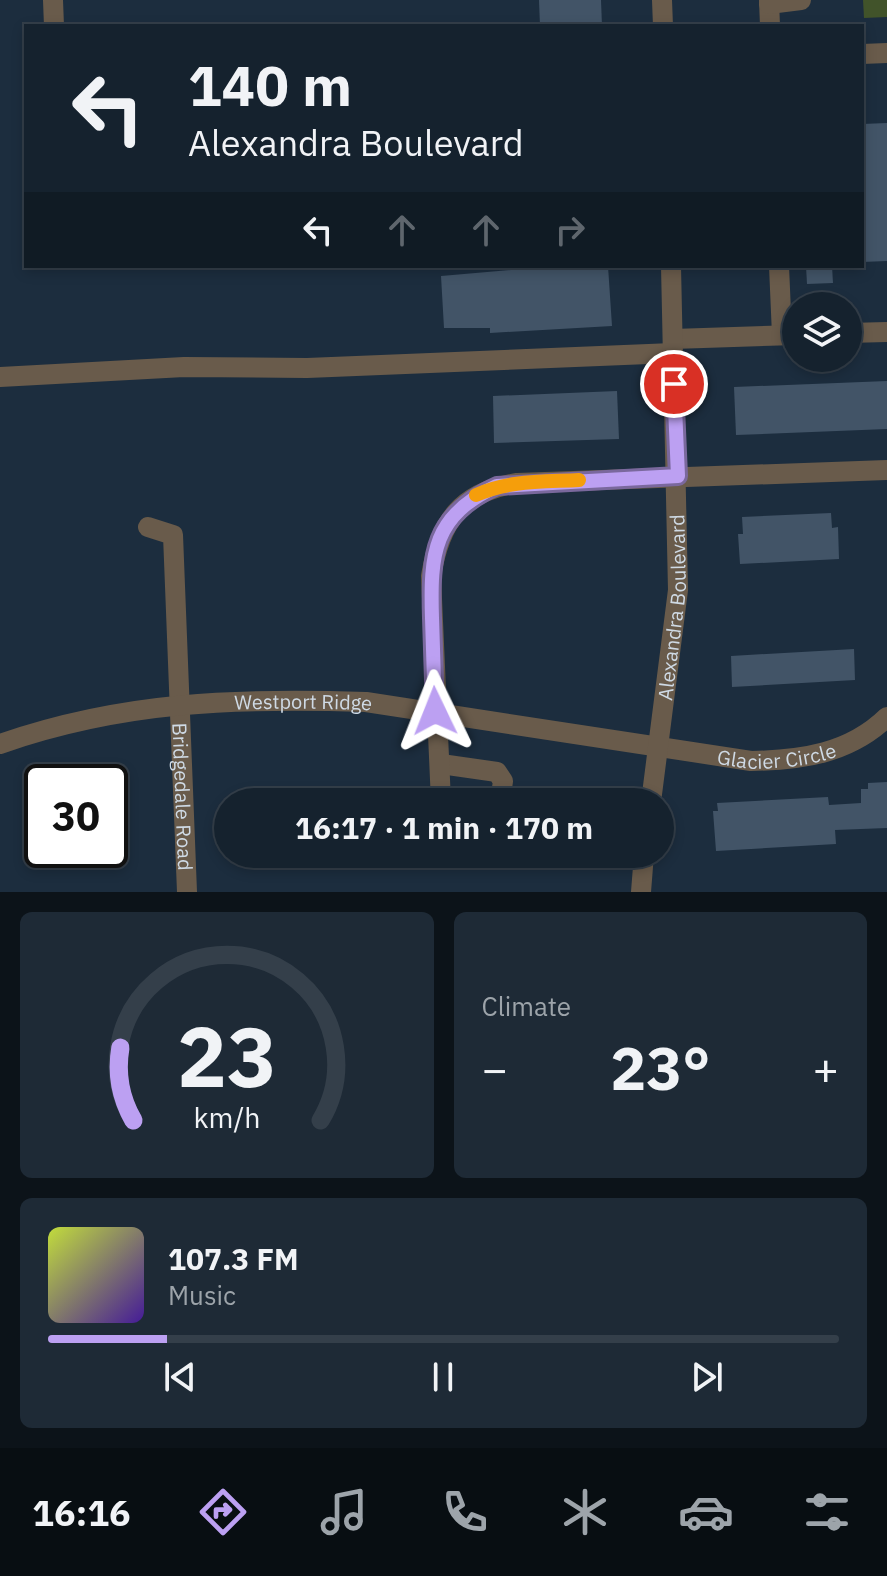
<!DOCTYPE html>
<html lang="en">
<head>
<meta charset="utf-8">
<style>
  :root { --surface:#15222e; --page:#1e2a36; --text:#f1f3f6; --muted:#9da4aa; --line:#343f4a; --accent:#bca0f2 }
  body { margin:0; font-family:"IBM Plex Sans",sans-serif; background:var(--page); color:var(--text); height:100vh; display:flex; flex-direction:column; font-size:30px; white-space:nowrap }
  * { box-sizing:border-box; margin:0 }
  p { font-size:26px; color:var(--muted) }
  .icon { flex:none; width:44px; height:44px; fill:none; stroke:currentColor; stroke-width:2; stroke-linecap:round; stroke-linejoin:round }
  .map { position:relative; height:892px; overflow:hidden }
  .drawer { display:flex; flex-direction:column; gap:20px; padding:20px; background:#0c1319; flex:1 }
  .drawer>* { flex:none }
  .banner { position:absolute; left:24px; top:24px; width:840px; height:244px; border-radius:0px; box-shadow:0 4px 12px #0003,0 0 0 2px var(--line); background:#15222e; color:var(--text); overflow:hidden }
  .buttons { position:absolute; left:782px; top:292px; display:grid; gap:16px }
  .buttons a { display:grid; place-items:center; width:80px; height:80px; border-radius:50%; background:var(--surface); box-shadow:0 4px 12px #0003,0 0 0 2px var(--line); font-size:40px }
  .speed { position:absolute; left:24px; top:764px; display:flex; gap:16px; font-size:40px; font-weight:700; text-align:center }
  .speed>* { display:grid; place-content:center; width:104px; height:104px; border-radius:50%; background:var(--surface); box-shadow:0 4px 12px #0003,0 0 0 2px var(--line); line-height:1 }
  .speed .limit { border:4px solid #111; border-radius:12px; background:#fff; color:#111 }
  .pin { position:absolute; display:grid; place-items:center; width:68px; height:68px; color:#fff; margin:-34px; border:4px solid #fff; border-radius:50%; box-shadow:0 2px 8px #0007 }
  .me { position:absolute; width:88px; margin:-44px; rotate:358deg; stroke-linejoin:round; filter:drop-shadow(0 0 6px #0008) }
  .turn { display:flex; align-items:center; gap:28px; height:168px; padding:0 32px; font-size:36px }
  .turn .icon { width:104px; height:104px; stroke-width:2.5 }
  .turn b { display:block; font-size:56px; line-height:68px }
  .lanes { display:flex; align-items:center; height:76px; padding:0 32px; background:#0003; justify-content:center; gap:40px; direction:ltr }
  .lanes .off { opacity:.35 }
  .big { font-size:60px; font-weight:700; line-height:1.1 }
  .drawer .card { flex:1; display:flex; flex-direction:column; justify-content:center; gap:12px; min-width:0; padding:0 28px; border-radius:12px; background:var(--page) }
  .drawer .dial { align-items:center; gap:0 }
  .dial svg { height:208px; overflow:visible; fill:none; stroke:var(--line); stroke-width:7; stroke-linecap:round; text-anchor:middle }
  .dial text { fill:var(--text); stroke:none }
  .song { display:flex; align-items:center; gap:24px }
  .cover { width:96px; height:96px; border-radius:12px; background:linear-gradient(135deg,hsl(70 70% 55%),hsl(260 70% 35%)) }
  .played { height:8px; border-radius:4px; background:linear-gradient(90deg,var(--accent) 15%,var(--line) 15%) }
  .keys { display:flex; justify-content:space-around; direction:ltr }
  .heat { display:flex; justify-content:space-between; align-items:center; font-size:44px; direction:ltr }
  .drawer .tiles { flex:1; display:grid; gap:20px; grid-template-columns:1fr 1fr }
  .card:last-child { grid-column:span 2 }
  .trip { position:absolute; left:214px; top:788px; width:460px; height:80px; border-radius:40px; background:var(--surface); box-shadow:0 4px 12px #0003,0 0 0 2px var(--line); font-weight:700; line-height:80px; text-align:center }
  .tab-bar { display:flex; height:128px; justify-content:space-around; align-items:center; background:#080e12; color:var(--muted) }
  .tab-bar .icon { width:56px; height:56px }
  .tab-bar .active { color:var(--accent) }
  .tab-bar b { font-size:36px; color:var(--text) }
  .map>svg:first-child { display:block }
  .green { fill:#41532a }
  .building { fill:#425467 }
  .lines { fill:none; stroke-linecap:round; stroke-linejoin:round }
  .minor { stroke:#695b4b; stroke-width:20 }
  .route-casing { stroke:#7a689d; stroke-width:20 }
  .route { stroke:#bca0f2; stroke-width:14 }
  .slow { stroke:#f59e0b; stroke-width:14 }
  .labels { text-anchor:middle; dominant-baseline:central; stroke-width:8; stroke-linejoin:round; paint-order:stroke }
  .street-label { font-size:20px; fill:#cfdae5; stroke:#0d151c }
</style>
</head>
<body>
<div class="map">
<svg width="887" height="892" viewBox="0 0 887 892">
  <rect width="100%" height="100%" fill="#1c2d3e"/>
  <!-- green -->
  <polygon class="green" points="863,0 887,0 887,17 864,18"/>
  <!-- building -->
  <g class="building">
    <polygon points="539,0 601,0 602,26 540,26"/>
    <polygon points="887,123 887,261 862,262 862,124"/>
    <polygon points="558,266 608,266 612,326 490,333 490,328 444,328 441,276"/>
    <polygon points="806,266 832,266 833,283 807,284"/>
    <polygon points="887,381 887,429 736,435 734,387"/>
    <polygon points="617,391 619,439 494,443 493,396"/>
    <polygon points="831,513 832,528 838,527 839,559 740,564 738,534 743,534 742,517"/>
    <polygon points="854,649 855,680 732,687 731,656"/>
    <polygon points="887,782 887,828 835,830 836,844 716,851 713,811 718,811 717,803 828,797 829,805 861,803 861,789 868,789 868,783"/>
  </g>
  <g class="lines">
    <!-- minor -->
    <g class="minor">
      <polyline points="53,0 54,26"/>
      <polyline points="662,0 663,26"/>
      <polyline points="769,0 770,26"/>
      <polyline points="769,4 801,0"/>
      <polyline points="862,54 887,53"/>
      <polyline points="779,266 782,335"/>
      <polyline points="848,333 887,332"/>
      <polyline points="673,339 796,335"/>
      <polyline points="0,377 184,367 307,368 673,353"/>
      <path id="s1" d="M148,527L173,535L187,892"/>
      <path id="s2" d="M0,744C123,701 237,698 366,702L751,761C801,760 849,754 887,717"/>
      <polyline points="441,764 497,772 503,781 500,802"/>
      <path d="M441,802L431,576C440,522 460,492 517,483L887,470"/>
      <path id="s3" d="M651,802L678,590L671,266"/>
      <polyline points="641,892 644,854"/>
    </g>
  </g>
  <g class="lines">
    <!-- route casing -->
    <g class="route-casing">
      <path id="route" d="M435,711C434,680 433,649 432,618C430,554 433,515 497,486L678,476L674,384"/>
    </g>
    <!-- route -->
    <use href="#route" class="route"/>
    <!-- slow -->
    <path class="slow" d="M476,495C509,480 543,482 579,480"/>
  </g>
  <g class="labels">
    <!-- street labels -->
    <g class="street-label">
      <text stroke="none"><textPath href="#s3" startOffset="196">Alexandra Boulevard</textPath></text>
      <text stroke="none"><textPath href="#s2" startOffset="308">Westport Ridge</textPath></text>
      <text stroke="none"><textPath href="#s2" startOffset="786">Glacier Circle</textPath></text>
      <text stroke="none"><textPath href="#s1" startOffset="288">Bridgedale Road</textPath></text>
    </g>
  </g>
</svg>
<div class="buttons">
<a><svg class="icon" aria-label="layers" viewBox="0 0 24 24"><path d="M12 4l9 5-9 5-9-5zM3 14l9 5 9-5"/></svg></a>
</div>
<div class="speed"><div class="limit">30</div></div>
<div class="pin" style="left:674px;top:384px;background:#d93025"><svg class="icon" aria-label="arrive" viewBox="0 0 24 24"><path d="M6 21V4h12l-3 4 3 4H6"/></svg></div>
<svg class="me" style="left:435px;top:711px" viewBox="-20 -20 40 40"><path d="M0-17L14 15 0 8-14 15z" fill="#bca0f2" stroke="#fff" stroke-width="4"/></svg>
<div class="trip">16:17 · 1 min · 170 m</div>
<div class="banner">
<div class="turn"><svg class="icon" aria-label="left" viewBox="0 0 24 24"><path d="M17 20v-9H6M10 6l-5 5 5 5"/></svg><div><b>140 m</b>Alexandra Boulevard</div></div>
<div class="lanes"><svg class="icon" aria-label="left" viewBox="0 0 24 24"><path d="M17 20v-9H6M10 6l-5 5 5 5"/></svg><svg class="icon off" aria-label="ahead" viewBox="0 0 24 24"><path d="M12 20V5M6 11l6-6 6 6"/></svg><svg class="icon off" aria-label="ahead" viewBox="0 0 24 24"><path d="M12 20V5M6 11l6-6 6 6"/></svg><svg class="icon off" aria-label="right" viewBox="0 0 24 24"><path d="M7 20v-9h11M14 6l5 5-5 5"/></svg></div>
</div>
</div>
<section class="drawer">
<div class="tiles">
<div class="card dial"><svg viewBox="0 0 100 80">
<path d="M14 69A42 42 0 1 1 86 69"/>
<path d="M14 69A42 42 0 0 1 9 41" stroke="#bca0f2"/>
<text x="50" y="56" font-size="32" font-weight="700">23</text>
<text x="50" y="72" font-size="11">km/h</text>
</svg></div>
<div class="card"><p>Climate</p>
<div class="heat"><a>−</a><b class="big">23°</b><a>+</a></div>
</div>
<div class="card">
<div class="song"><i class="cover"></i><div><b>107.3 FM</b><p>Music</p></div></div>
<div class="played"></div>
<div class="keys"><svg class="icon" aria-label="previous" viewBox="0 0 24 24"><path d="M18 5L8 12l10 7zM5 5v14"/></svg><svg class="icon" aria-label="pause" viewBox="0 0 24 24"><path d="M8 5v14M16 5v14"/></svg><svg class="icon" aria-label="next" viewBox="0 0 24 24"><path d="M6 5l10 7-10 7zM19 5v14"/></svg></div>
</div>
</div>
</section>
<nav class="tab-bar">
<b>16:16</b>
<svg class="icon active" aria-label="directions" viewBox="0 0 24 24"><path d="M12 3l9 9-9 9-9-9zM9 14v-3h6M13 9l2 2-2 2"/></svg>
<svg class="icon" aria-label="music" viewBox="0 0 24 24"><path d="M9 18V5l10-2v13"/><circle cx="6" cy="18" r="3"/><circle cx="16" cy="16" r="3"/></svg>
<svg class="icon" aria-label="phone" viewBox="0 0 24 24"><path d="M5 4h4l2 5-3 2q2 4 5 5l2-3 5 2v4C11 20 4 13 5 4z"/></svg>
<svg class="icon" aria-label="climate" viewBox="0 0 24 24"><path d="M12 3v18M4 7l16 10M4 17L20 7"/></svg>
<svg class="icon" aria-label="car" viewBox="0 0 24 24"><path d="M5 17H2v-5l4-1 3-4h7l3 4 3 1v5h-3M9 17h6M6 11h13"/><circle cx="7" cy="17" r="2"/><circle cx="17" cy="17" r="2"/></svg>
<svg class="icon" aria-label="filters" viewBox="0 0 24 24"><path d="M4 7h16M4 17h16"/><circle cx="9" cy="7" r="2"/><circle cx="15" cy="17" r="2"/></svg>
</nav>
</body>
</html>
